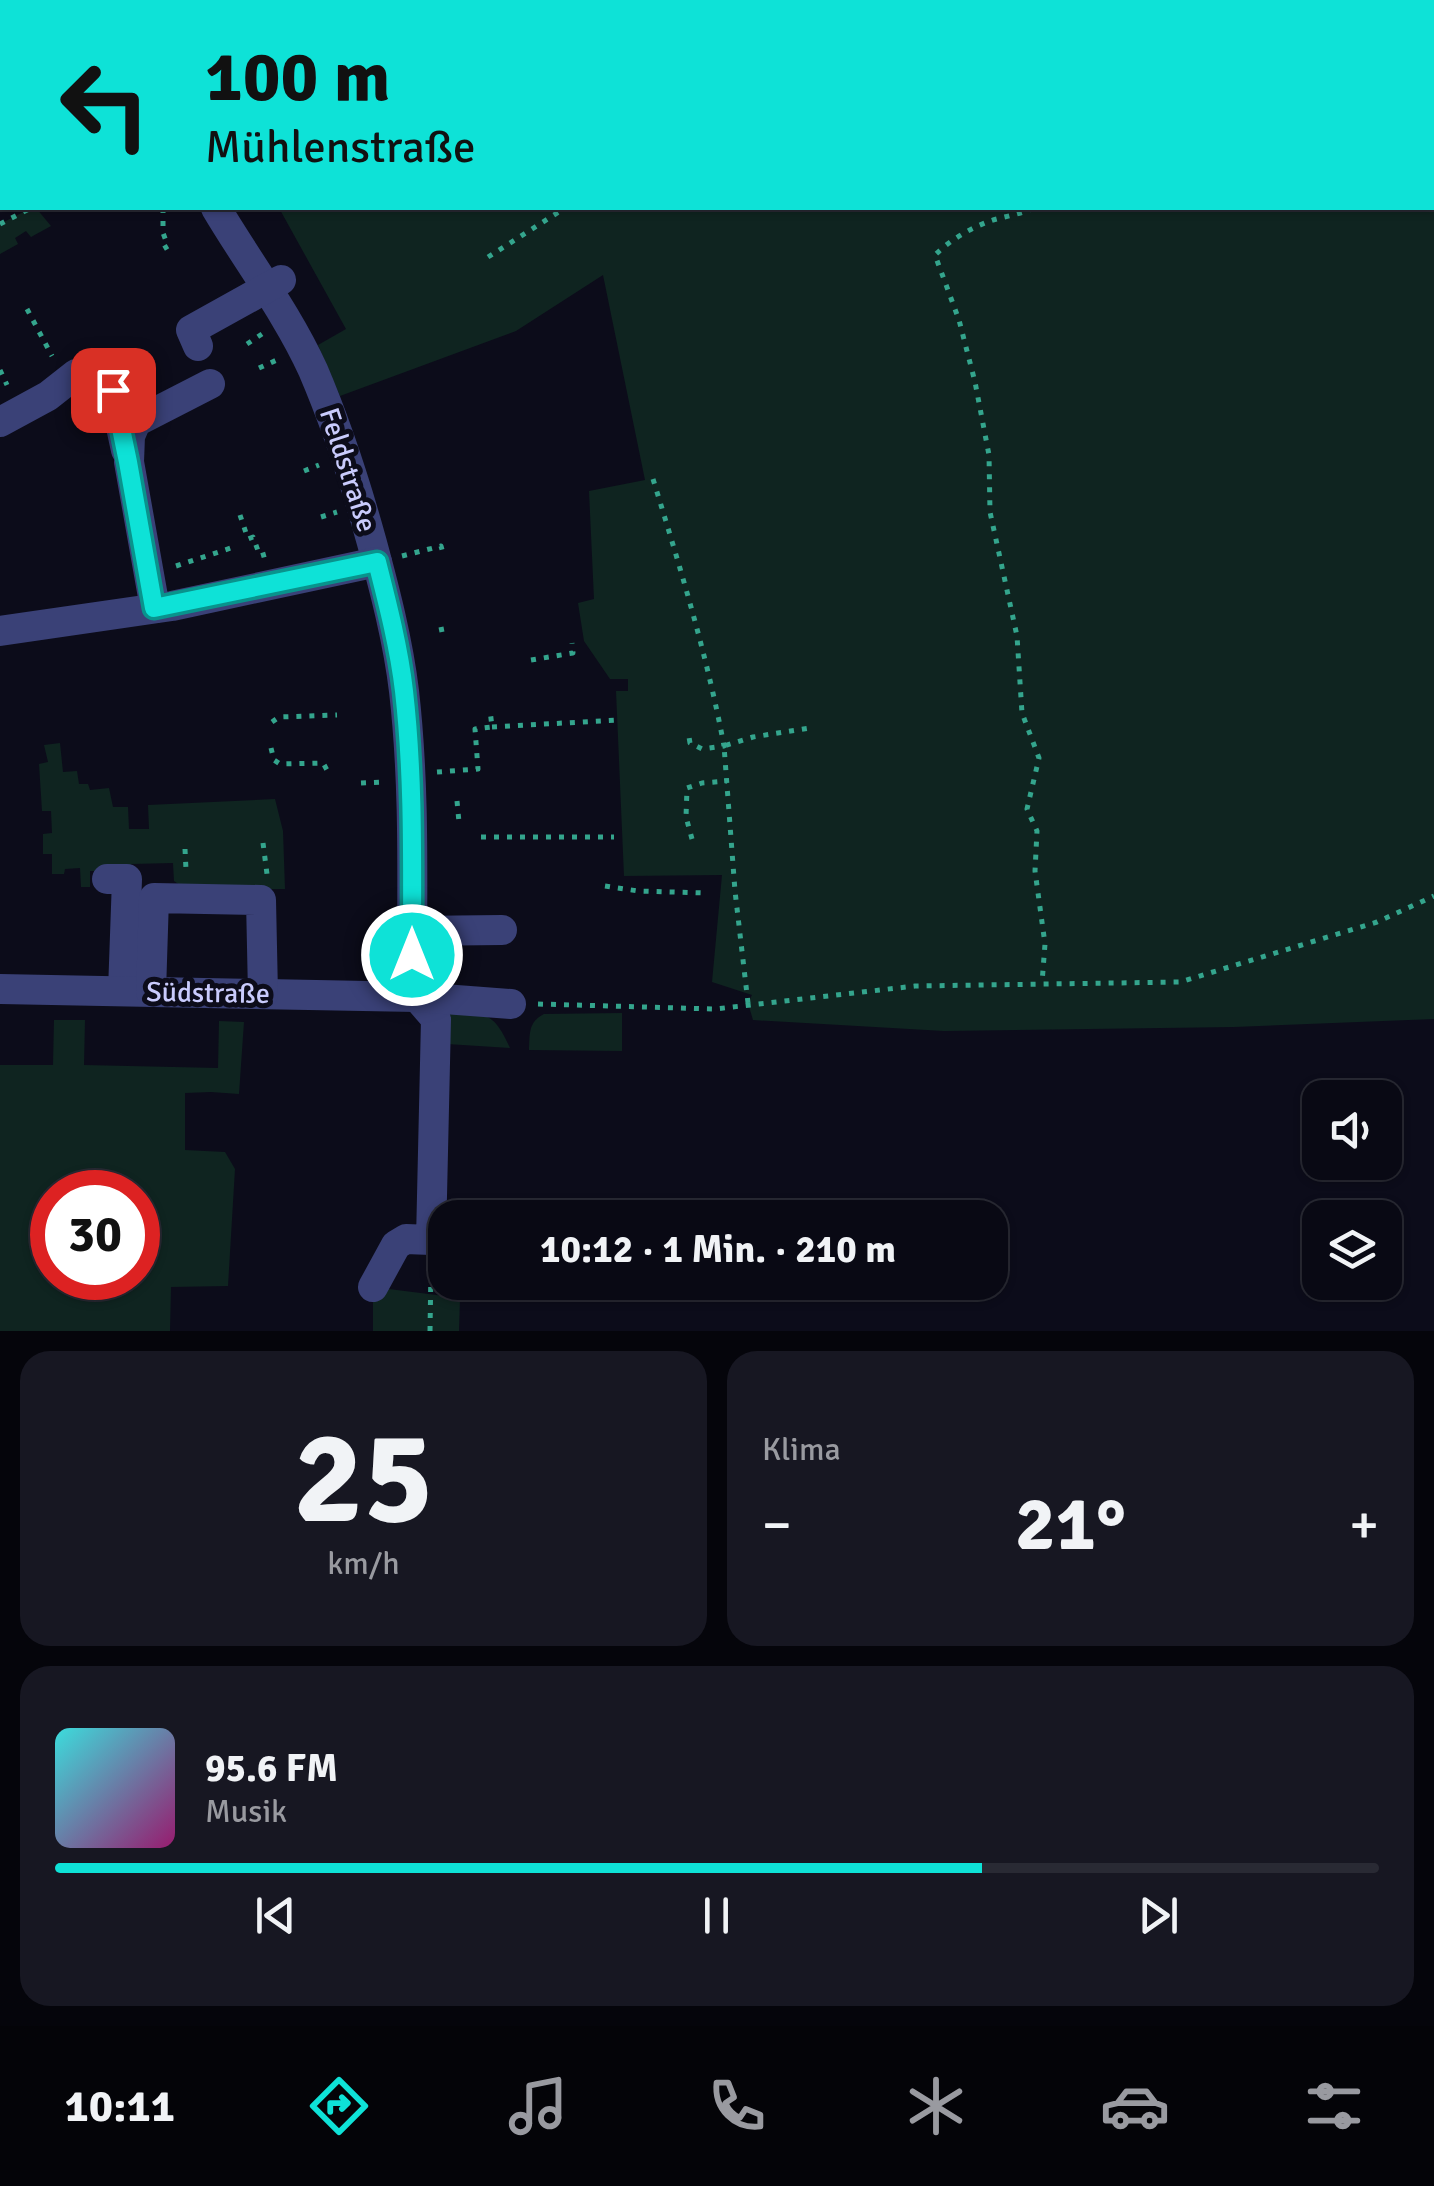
<!DOCTYPE html>
<html lang="de">
<head>
<meta charset="utf-8">
<style>
  :root { --surface:#090914; --page:#171722; --text:#f1f3f6; --muted:#999aa0; --line:#292a34; --accent:#0ee2d7 }
  body { margin:0; font-family:Signika,sans-serif; background:var(--page); color:var(--text); height:100vh; display:flex; flex-direction:column; font-size:38px; white-space:nowrap }
  * { box-sizing:border-box; margin:0 }
  p { font-size:32px; color:var(--muted) }
  .icon { flex:none; width:55px; height:55px; fill:none; stroke:currentColor; stroke-width:2; stroke-linecap:round; stroke-linejoin:round }
  .map { position:relative; height:1331px; overflow:hidden }
  .panel { display:flex; flex-direction:column; gap:20px; padding:20px; background:#05050b; flex:1 }
  .panel>* { flex:none }
  .banner { position:absolute; left:0px; top:0px; width:1435px; height:210px; box-shadow:0 2px 8px #0004,0 0 0 2px var(--line); background:#0ee2d7; color:#111; overflow:hidden }
  .fabs { position:absolute; left:1302px; top:1080px; display:grid; gap:20px }
  .fabs a { display:grid; place-items:center; width:100px; height:100px; border-radius:20px; background:var(--surface); box-shadow:0 2px 8px #0004,0 0 0 2px var(--line); font-size:50px }
  .speed { position:absolute; left:30px; top:1170px; display:flex; gap:20px; font-size:50px; font-weight:700; text-align:center }
  .speed>* { display:grid; place-content:center; width:130px; height:130px; border-radius:50%; background:var(--surface); box-shadow:0 2px 8px #0004,0 0 0 2px var(--line); line-height:1 }
  .speed .limit { border:15px solid #d22; background:#fff; color:#111 }
  .pin { position:absolute; display:grid; place-items:center; width:85px; height:85px; color:#fff; margin:-42px; border-radius:20px; box-shadow:0 5px 15px #0006 }
  .me { position:absolute; width:110px; margin:-55px; rotate:0deg; stroke-linejoin:round; filter:drop-shadow(0 0 8px #0008) }
  .turn { display:flex; align-items:center; gap:35px; height:210px; padding:0 40px; font-size:45px }
  .turn .icon { width:130px; height:130px; stroke-width:2.5 }
  .turn b { display:block; font-size:70px; line-height:85px }
  .big { font-size:75px; font-weight:700; line-height:1.1 }
  .panel .tile { flex:1; display:flex; flex-direction:column; justify-content:center; gap:15px; min-width:0; padding:0 35px; border-radius:30px; background:var(--page) }
  .panel .dial { align-items:center; gap:0 }
  .dial b { font-size:130px; line-height:1 }
  .song { display:flex; align-items:center; gap:30px }
  .cover { width:120px; height:120px; border-radius:15px; background:linear-gradient(135deg,hsl(180 70% 55%),hsl(320 70% 35%)) }
  .played { height:10px; border-radius:5px; background:linear-gradient(90deg,var(--accent) 70%,var(--line) 70%) }
  .keys { display:flex; justify-content:space-around; direction:ltr }
  .heat { display:flex; justify-content:space-between; align-items:center; font-size:55px; direction:ltr }
  .panel .tiles { flex:1; display:grid; gap:20px; grid-template-columns:1fr 1fr }
  .tile:last-child { grid-column:span 2 }
  .trip { position:absolute; left:428px; top:1200px; width:580px; height:100px; border-radius:30px; background:var(--surface); box-shadow:0 2px 8px #0004,0 0 0 2px var(--line); font-weight:700; line-height:100px; text-align:center }
  .menu { display:flex; height:160px; justify-content:space-around; align-items:center; background:#040408; color:var(--muted) }
  .menu .icon { width:70px; height:70px }
  .menu .current { color:var(--accent) }
  .menu b { font-size:45px; color:var(--text) }
  .map>svg:first-child { display:block }
  .green { fill:#0f2420; fill-rule:evenodd }
  .lines { fill:none; stroke-linecap:round; stroke-linejoin:round }
  .path { stroke:#34a58d; stroke-width:5; stroke-dasharray:5 8; stroke-linecap:butt }
  .minor { stroke:#3a4177; stroke-width:30 }
  .major { stroke:#a257f4; stroke-width:30 }
  .route-casing { stroke:#09938c; stroke-width:25 }
  .route { stroke:#0ee2d7; stroke-width:18 }
  .labels { text-anchor:middle; dominant-baseline:central; stroke-width:10; stroke-linejoin:round; paint-order:stroke }
  .street-label { font-size:28px; fill:#c9cbfc; stroke:#0c0c1a }
</style>
</head>
<body>
<div class="map">
<svg width="1434" height="1331" viewBox="0 0 1434 1331">
  <rect width="100%" height="100%" fill="#0c0c1a"/>
  <!-- green -->
  <g class="green">
    <polygon points="1114,0 1434,0 1434,1019 1234,1027 944,1031 753,1020 748,1003 752,995 712,982 722,875 624,876 616,691 628,691 628,679 610,679 584,641 578,603 594,599 589,491 645,480 603,275 516,331 340,396 318,345 346,329 279,208 1432,208 1432,2 1109,2"/>
    <polygon points="31,208 36,208 51,226 31,237 26,231 15,238 18,244 0,254 0,224"/>
    <polygon points="60,743 63,772 77,771 79,784 88,784 90,790 109,788 113,807 128,807 129,829 149,829 148,805 275,799 283,831 285,889 187,890 174,881 173,863 131,864 130,871 90,871 90,887 81,887 80,868 65,869 64,874 52,874 52,854 43,854 43,834 52,833 51,811 42,811 39,764 48,762 44,745"/>
    <path d="M449,1013C487,1014 493,1011 510,1048L447,1044Z"/>
    <path d="M622,1013V1051L529,1050C530,1034 528,1022 544,1014Z"/>
    <path d="M54,1020H85L84,1065L218,1068L219,1021L244,1022L239,1094L211,1092L185,1093V1150L225,1152L235,1169L228,1286L171,1287L170,1331H0V1065H53ZM52,1192H138V1278H52Z"/>
    <polygon points="373,1287 460,1298 459,1331 373,1331"/>
  </g>
  <g class="lines">
    <!-- path -->
    <g class="path">
      <polyline points="1284,2 1284,0"/>
      <polyline points="1319,2 1324,0"/>
      <polyline points="0,49 2,47"/>
      <polyline points="163,208 163,233 168,246 163,249"/>
      <path d="M1034,208C1021,214 1007,216 993,220C972,227 950,240 935,255L959,320L975,382L989,455L990,512L1017,636L1022,713L1039,758L1027,809L1037,831L1035,871L1045,944L1042,983"/>
      <polyline points="493,209 496,208"/>
      <polyline points="0,224 31,208"/>
      <polyline points="488,257 565,208"/>
      <polyline points="27,309 52,356"/>
      <polyline points="247,344 265,332"/>
      <polyline points="131,355 134,371"/>
      <polyline points="259,368 279,359"/>
      <polyline points="0,370 7,385"/>
      <polyline points="77,421 93,415"/>
      <polyline points="304,471 319,465"/>
      <path d="M653,479C680,567 707,655 724,746L702,749L690,743L688,731"/>
      <polyline points="240,515 248,539 253,537 260,556 270,553"/>
      <polyline points="321,517 337,512"/>
      <polyline points="402,556 441,546 443,553"/>
      <polyline points="176,566 237,546"/>
      <polyline points="441,627 443,637"/>
      <polyline points="531,660 573,653 572,643"/>
      <polyline points="272,722 279,717 337,715"/>
      <polyline points="492,727 618,720"/>
      <polyline points="271,748 274,760 280,764 323,763 327,770"/>
      <polyline points="437,772 478,769 475,729 492,727 490,710"/>
      <polyline points="361,783 383,782"/>
      <polyline points="457,801 459,822"/>
      <polyline points="481,837 614,837"/>
      <polyline points="692,839 686,817 687,788 702,783 727,781"/>
      <polyline points="263,843 267,874"/>
      <polyline points="185,849 186,870"/>
      <polyline points="605,886 638,891 705,893"/>
      <polyline points="748,1003 735,891 724,746 753,737 810,728"/>
      <polyline points="538,1004 715,1009 915,986 1180,982 1377,922 1434,896"/>
      <polyline points="430,1331 431,1268"/>
    </g>
    <!-- minor -->
    <g class="minor">
      <polyline points="73,0 75,2"/>
      <polyline points="554,0 555,2"/>
      <polyline points="621,0 623,2"/>
      <polyline points="841,0 843,2"/>
      <polyline points="780,2 784,0"/>
      <polyline points="955,2 959,0"/>
      <polyline points="1081,2 1086,0"/>
      <path d="M216,208C248,262 287,313 313,370C337,426 356,485 372,543C385,591 398,641 404,691C415,787 412,883 412,979L417,997L436,1019L431,1240L406,1239L396,1245L373,1287"/>
      <polyline points="198,346 191,330 281,280"/>
      <polyline points="113,390 126,450"/>
      <polyline points="0,422 48,396 76,374"/>
      <polyline points="155,608 129,462 130,436 136,422 210,384"/>
      <polyline points="0,631 172,606 377,562"/>
      <polyline points="107,879 127,879 123,991"/>
      <polyline points="412,931 502,930"/>
      <polyline points="0,989 417,997 511,1004"/>
      <polyline points="151,992 154,898 261,900 263,994"/>
    </g>
    <!-- major -->
    <g class="major">
      <polyline points="323,2 327,0"/>
      <polyline points="0,186 2,184"/>
    </g>
  </g>
  <g class="lines">
    <!-- route casing -->
    <g class="route-casing">
      <path id="route" d="M113,390L128,462L154,608L377,562C388,605 399,648 404,691C414,779 412,867 412,955"/>
    </g>
    <!-- route -->
    <use href="#route" class="route"/>
  </g>
  <g class="labels">
    <!-- street labels -->
    <g class="street-label">
      <text transform="translate(348 470) rotate(72)">Feldstraße</text>
      <text transform="translate(208 993) rotate(1)">Südstraße</text>
    </g>
  </g>
</svg>
<div class="fabs">
<a><svg class="icon" aria-label="sound" viewBox="0 0 24 24"><path d="M4 9h4l5-4v14l-5-4H4zM17 9q2 3 0 6"/></svg></a>
<a><svg class="icon" aria-label="layers" viewBox="0 0 24 24"><path d="M12 4l9 5-9 5-9-5zM3 14l9 5 9-5"/></svg></a>
</div>
<div class="speed"><div class="limit">30</div></div>
<div class="pin" style="left:113px;top:390px;background:#d93025"><svg class="icon" aria-label="arrive" viewBox="0 0 24 24"><path d="M6 21V4h12l-3 4 3 4H6"/></svg></div>
<svg class="me" style="left:412px;top:955px" viewBox="-20 -20 40 40"><circle r="17" fill="#0ee2d7" stroke="#fff" stroke-width="3"/><path d="M0-11L8 9 0 5-8 9z" fill="#fff"/></svg>
<div class="trip">10:12 · 1 Min. · 210 m</div>
<div class="banner">
<div class="turn"><svg class="icon" aria-label="left" viewBox="0 0 24 24"><path d="M17 20v-9H6M10 6l-5 5 5 5"/></svg><div><b>100 m</b>Mühlenstraße</div></div>
</div>
</div>
<section class="panel">
<div class="tiles">
<div class="tile dial"><b>25</b><p>km/h</p></div>
<div class="tile"><p>Klima</p>
<div class="heat"><a>−</a><b class="big">21°</b><a>+</a></div>
</div>
<div class="tile">
<div class="song"><i class="cover"></i><div><b>95.6 FM</b><p>Musik</p></div></div>
<div class="played"></div>
<div class="keys"><svg class="icon" aria-label="previous" viewBox="0 0 24 24"><path d="M18 5L8 12l10 7zM5 5v14"/></svg><svg class="icon" aria-label="pause" viewBox="0 0 24 24"><path d="M8 5v14M16 5v14"/></svg><svg class="icon" aria-label="next" viewBox="0 0 24 24"><path d="M6 5l10 7-10 7zM19 5v14"/></svg></div>
</div>
</div>
</section>
<nav class="menu">
<b>10:11</b>
<svg class="icon current" aria-label="directions" viewBox="0 0 24 24"><path d="M12 3l9 9-9 9-9-9zM9 14v-3h6M13 9l2 2-2 2"/></svg>
<svg class="icon" aria-label="music" viewBox="0 0 24 24"><path d="M9 18V5l10-2v13"/><circle cx="6" cy="18" r="3"/><circle cx="16" cy="16" r="3"/></svg>
<svg class="icon" aria-label="phone" viewBox="0 0 24 24"><path d="M5 4h4l2 5-3 2q2 4 5 5l2-3 5 2v4C11 20 4 13 5 4z"/></svg>
<svg class="icon" aria-label="climate" viewBox="0 0 24 24"><path d="M12 3v18M4 7l16 10M4 17L20 7"/></svg>
<svg class="icon" aria-label="car" viewBox="0 0 24 24"><path d="M5 17H2v-5l4-1 3-4h7l3 4 3 1v5h-3M9 17h6M6 11h13"/><circle cx="7" cy="17" r="2"/><circle cx="17" cy="17" r="2"/></svg>
<svg class="icon" aria-label="filters" viewBox="0 0 24 24"><path d="M4 7h16M4 17h16"/><circle cx="9" cy="7" r="2"/><circle cx="15" cy="17" r="2"/></svg>
</nav>
</body>
</html>
